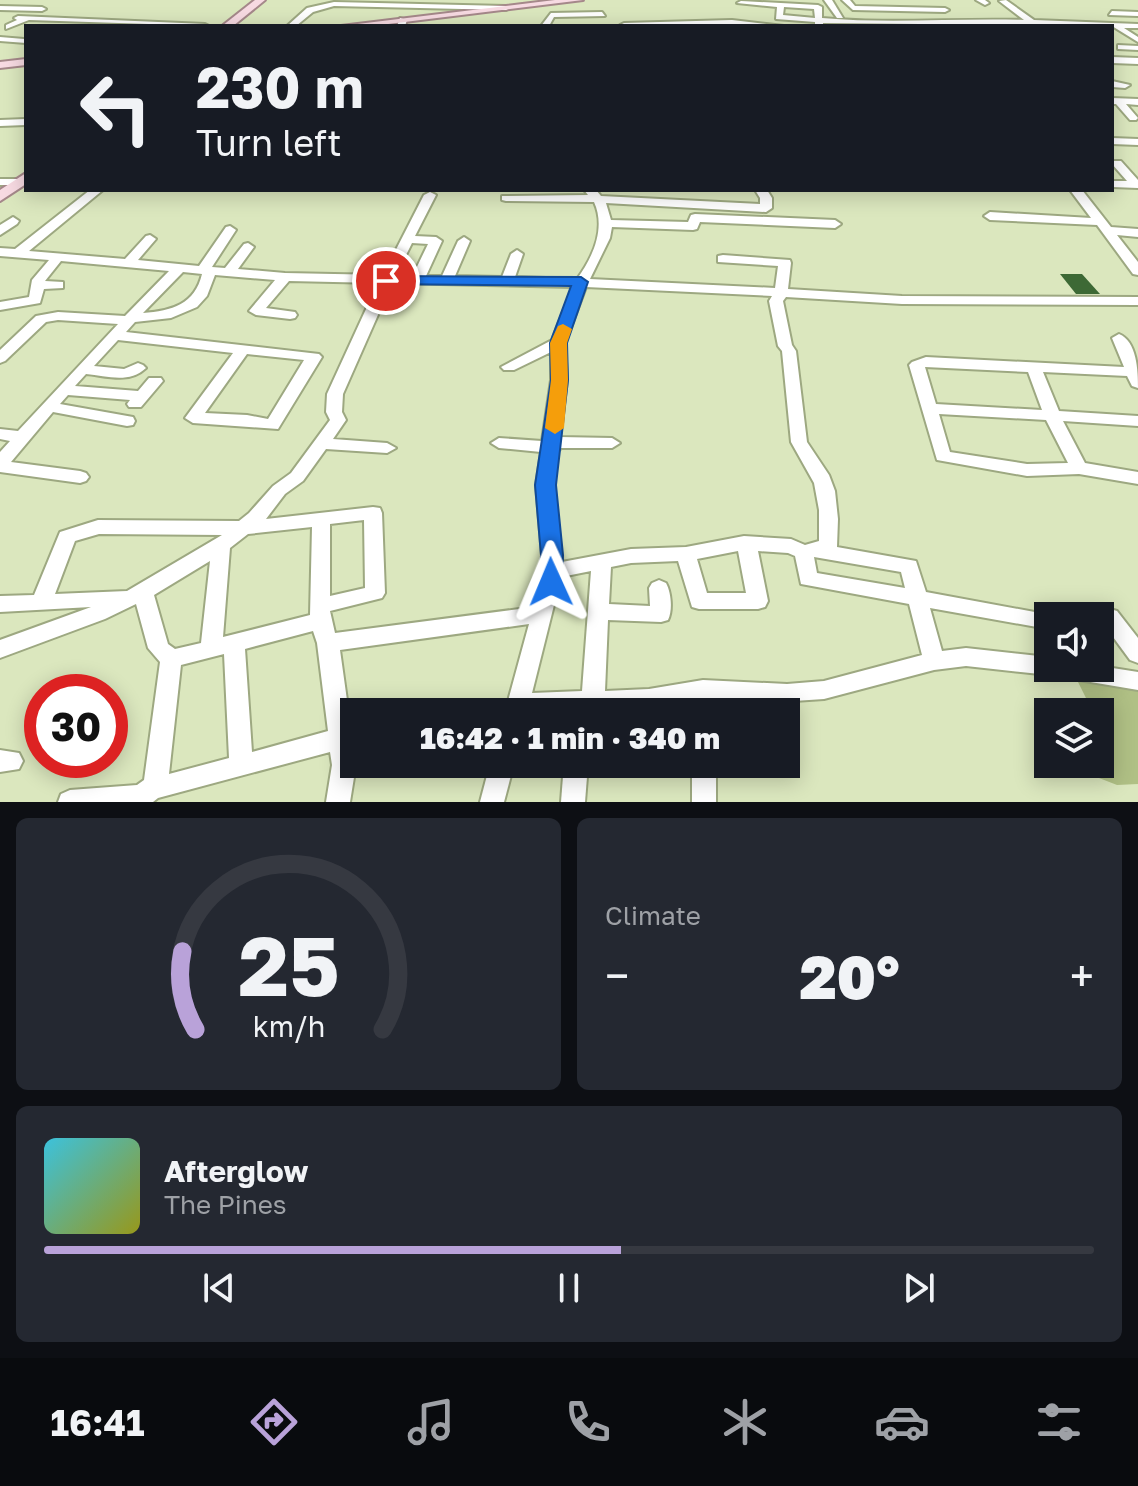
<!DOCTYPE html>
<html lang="en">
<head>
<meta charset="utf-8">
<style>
  :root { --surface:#171b24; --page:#242831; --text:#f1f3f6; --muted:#9ea1a6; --line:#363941; --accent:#b9a2d9 }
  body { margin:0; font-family:"Golos Text",sans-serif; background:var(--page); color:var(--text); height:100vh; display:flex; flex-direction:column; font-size:30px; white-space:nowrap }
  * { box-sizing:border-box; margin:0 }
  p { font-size:26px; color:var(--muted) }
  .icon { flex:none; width:44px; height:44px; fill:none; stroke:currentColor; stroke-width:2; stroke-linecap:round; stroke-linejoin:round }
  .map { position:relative; height:802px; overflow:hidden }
  .side { display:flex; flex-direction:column; gap:16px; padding:16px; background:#0d0f14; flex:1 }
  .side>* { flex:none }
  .top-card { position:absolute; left:24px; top:24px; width:1090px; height:168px; border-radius:0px; box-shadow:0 4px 20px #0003; background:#171b24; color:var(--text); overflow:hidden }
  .controls { position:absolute; left:1034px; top:602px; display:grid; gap:16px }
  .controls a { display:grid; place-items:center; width:80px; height:80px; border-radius:0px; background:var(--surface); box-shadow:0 4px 20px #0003; font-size:40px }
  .speed { position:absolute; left:24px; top:674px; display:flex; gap:16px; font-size:40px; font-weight:700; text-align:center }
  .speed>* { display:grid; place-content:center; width:104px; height:104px; border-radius:50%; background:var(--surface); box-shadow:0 4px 20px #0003; line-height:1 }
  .speed .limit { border:12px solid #d22; background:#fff; color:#111 }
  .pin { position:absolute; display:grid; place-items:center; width:68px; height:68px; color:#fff; margin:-34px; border:4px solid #fff; border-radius:50%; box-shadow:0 2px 8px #0007 }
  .me { position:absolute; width:88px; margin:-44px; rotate:359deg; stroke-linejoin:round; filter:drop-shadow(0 0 6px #0008) }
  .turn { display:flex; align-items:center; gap:28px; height:168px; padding:0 40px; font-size:36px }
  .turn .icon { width:104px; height:104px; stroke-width:2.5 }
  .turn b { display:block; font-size:56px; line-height:68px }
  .big { font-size:60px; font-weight:800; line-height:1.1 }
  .side .widget { flex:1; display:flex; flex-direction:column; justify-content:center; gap:12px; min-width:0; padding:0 28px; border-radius:12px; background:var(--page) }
  .side .dial { align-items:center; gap:0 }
  .dial svg { height:208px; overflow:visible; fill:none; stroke:var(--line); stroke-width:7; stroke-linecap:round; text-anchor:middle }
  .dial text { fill:var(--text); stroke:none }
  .song { display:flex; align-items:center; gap:24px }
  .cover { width:96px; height:96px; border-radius:12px; background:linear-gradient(135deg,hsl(190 70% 55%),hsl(60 70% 35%)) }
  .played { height:8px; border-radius:4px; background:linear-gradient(90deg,var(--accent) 55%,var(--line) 55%) }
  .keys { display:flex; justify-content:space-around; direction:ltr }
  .heat { display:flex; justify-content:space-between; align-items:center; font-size:44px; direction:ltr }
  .side .tiles { flex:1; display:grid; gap:16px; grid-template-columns:1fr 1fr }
  .widget:last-child { grid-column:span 2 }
  .trip { position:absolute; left:340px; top:698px; width:460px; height:80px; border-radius:0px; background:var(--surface); box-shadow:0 4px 20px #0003; font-weight:800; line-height:80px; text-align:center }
  .dock { display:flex; height:128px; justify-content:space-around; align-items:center; background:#090b0e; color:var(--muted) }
  .dock .icon { width:56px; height:56px }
  .dock .selected { color:var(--accent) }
  .dock b { font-size:36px; color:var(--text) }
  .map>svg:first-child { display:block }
  .green { fill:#b0c085 }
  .building { fill:#3d6935 }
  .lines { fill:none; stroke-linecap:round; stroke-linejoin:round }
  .minor-casing { stroke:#9da881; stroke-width:4 }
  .major-casing { stroke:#a5888a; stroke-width:4 }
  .minor { fill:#fff; fill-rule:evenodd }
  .major { fill:#f7dae2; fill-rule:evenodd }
  .route { fill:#1a73e8; stroke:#114b97; stroke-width:2 }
  .slow { fill:#f59e0b }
</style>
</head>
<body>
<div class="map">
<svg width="1138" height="802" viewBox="0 0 1138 802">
  <rect width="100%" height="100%" fill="#dbe7be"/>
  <!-- green -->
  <polygon class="green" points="1075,676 1138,686 1138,784 1117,785 1081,771 1079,764 1100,764 1100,751 1111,749 1100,727 1100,712 1093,712"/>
  <!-- building -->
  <polygon class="building" points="1060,274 1082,274 1100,294 1076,294"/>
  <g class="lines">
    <!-- minor casing -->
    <g class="minor-casing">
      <g id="minor">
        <polygon points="824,0 832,0 843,18 837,18"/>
        <polygon points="842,0 850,0 855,6 945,8 949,10 945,12 853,10"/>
        <polygon points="976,0 985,0 989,3 985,5"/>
        <path d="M1006,0L1034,20L1138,24V28H1124L1138,37V42L1112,26L823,23V26H815V22L776,19L777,7L737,3L741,1L818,5L822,7V18C888,24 957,18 1024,20L999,1ZM784,7L814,9L815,18L783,15Z"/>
        <polygon points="334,2 506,6 510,8 506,10 334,6 313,12 296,26 287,26 307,8"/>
        <polygon points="0,6 42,7 46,9 42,11 0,10"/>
        <polygon points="1112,11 1138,12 1138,16 1109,15"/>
        <polygon points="602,12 605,16 554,17 549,26 541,26 551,13"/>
        <polygon points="18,16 205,24 209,26 29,20 6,29 6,25 17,20 14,18"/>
        <polygon points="400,18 407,20 405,26 397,26"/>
        <polygon points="732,20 784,26 620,25 624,23"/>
        <polygon points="0,37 24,39 26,43 0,41"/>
        <polygon points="1118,45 1138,46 1138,50 1118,49"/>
        <polygon points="1112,57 1138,58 1138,64 1112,63"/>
        <polygon points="1112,81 1130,85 1125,88 1112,87"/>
        <polygon points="1112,98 1138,99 1138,105 1126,104 1138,118 1136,120 1130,120 1116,104 1112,104"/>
        <polygon points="26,119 26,125 0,126 0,120"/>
        <polygon points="1112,138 1138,139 1138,145 1112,144"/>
        <polygon points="1113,161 1121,161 1138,180 1138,188 1112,187 1112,181 1127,181 1112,164"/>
        <polygon points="0,179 19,179 25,182 19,185 0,185"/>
        <path d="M90,190H103L29,251L125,259L146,236L150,235L156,239L138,260L199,266L226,227L230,226L236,230L212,267L225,268L244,244L248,243L254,247L238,269L285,273L383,275L424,195L430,192L436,195L415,236L436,237L442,241L426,276H442L458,241L464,237L470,241L455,276L502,277L511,254L517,250L523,254L515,277L577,279C593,257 606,228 594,202L506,201L502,200V196L588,195L584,190H596L601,196L760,204V198L755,190H767L772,198V208L766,212L606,203L611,220L688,222L691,215L695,214L835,220L841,224L835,228L700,222L697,229L693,230L612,227L610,238L590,279L775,288L778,266L718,262V256L723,255L790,260L791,263L788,289L902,296L1138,297V305L902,304L786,297L783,301L792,345L796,351L807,442L829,475L835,491L838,519L837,547L916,561L926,592L1056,616H1048V629L930,608L942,651L966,648L1048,657V668H1100V666L1138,672V690L1049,675L966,666L934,670L824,699L779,702L780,712H758L756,701L714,699V712H692V701L649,709L505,712L529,624L340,650L356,765L350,802H326L332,765L330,752L158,798L153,802H58L61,794L70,790L137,785L144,780L160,662L148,648L136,604L105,619L0,658V640L91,607L0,612V596L34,595L60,532L98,520L239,521L249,513L273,486L291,473L330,420L326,412L327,394L378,283L289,281L266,308L295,312L297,315L295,318L290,319L256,315L249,311L275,280L215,275L207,296L197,307L171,318L135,322L126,332L319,354L322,357L278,429L193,423L185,418L233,353L118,340L94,366L124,369L138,363L143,365L146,368C129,384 107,376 86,374L75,386L138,391L149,378H161L163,381L141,407H129L127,404L130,400L68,395L60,404L133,417L135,421L133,425L127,426L53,412L11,462L80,471L86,473L89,477L86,481L80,483L0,472V452L10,441L0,439V429L18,431L118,324L58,320L46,322L5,361L0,363V350L36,316L58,312L125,316L169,271L61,261L45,281L63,282V288L44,289L40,303L0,310V302L29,297L32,280L49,260L0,256V248L15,249ZM412,243L428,244L413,275H396ZM183,272L202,274C195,304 172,311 143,313ZM392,283L573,287L552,340L501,367L504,370H514L551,352V380L542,441L499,438L491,443L499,448L541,452L536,485L542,555L541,582L534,607L335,633L330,611L382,598L385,593L382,513L380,508L373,507L266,519L285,494L303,481L326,449L387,453L396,448L387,443L333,439L346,420L342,412L343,394ZM586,287L772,296L769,301L778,346L782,351L791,442L814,483L819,510V541L805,545L791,539L744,536L686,547L631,549L562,562L554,485L558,451L561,448H612L620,443L612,438L560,437L567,380L565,343ZM247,354L304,360L268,419L247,415L205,413ZM364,520L365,588L330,596V524ZM312,527L310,615L223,637L230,548L248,534ZM99,534L222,535L127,591L55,594L75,541ZM738,551L746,593H707L697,559ZM758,551L788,553L795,556L801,584L909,604L922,655L824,681L787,684L703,680L649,689L605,691L608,620L661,622L668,620C673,610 671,592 666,583L659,580L652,583L649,588L650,606L609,604L611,567L631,563L678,561L692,607L699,609H758L765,607L768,601ZM814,557L901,572L905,588L817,573ZM210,561L201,643L175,649L168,644L154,595ZM591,571L582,691L532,693L561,577ZM313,631L317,643L328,731L252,752L245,649ZM224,654L229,758L169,774L181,665Z"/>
        <polygon points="1070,190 1082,190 1111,227 1138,229 1138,237 1117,235 1138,262 1138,275 1133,274 1097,225 990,220 984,216 990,212 1091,218"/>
        <polygon points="13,217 19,221 17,224 0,235 0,225"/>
        <path d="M1119,334C1137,341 1138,371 1138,388L1132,386L1127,376L1043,372L1059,411L1138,416V426L1063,421L1085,463L1138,472V484L1079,474L1027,476L937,460L909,365L912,362L926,357L1124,367L1112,338ZM925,367L1028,372L1042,410L936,404ZM939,414L1046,420L1068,463L1027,464L950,452Z"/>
        <polygon points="1110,609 1117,611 1138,638 1138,663 1130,660 1105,626 1100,626 1100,616 1091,616 1093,612"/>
        <polygon points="0,750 19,753 23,761 19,769 0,772"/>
        <polygon points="490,764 514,764 504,802 480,802"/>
        <polygon points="564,764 588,764 585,802 561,802"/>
        <rect x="692" y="764" width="24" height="38"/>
      </g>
    </g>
    <!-- major casing -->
    <g class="major-casing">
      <g id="major">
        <polygon points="255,0 265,0 233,26 222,26"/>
        <polygon points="555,0 583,0 372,26 341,26"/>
        <polygon points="26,59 26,65 0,68 0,62"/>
        <polygon points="26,173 26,184 0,201 0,190"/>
      </g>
    </g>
    <!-- minor -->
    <use href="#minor" class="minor"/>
    <!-- major -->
    <use href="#major" class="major"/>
  </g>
  <!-- route -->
  <polygon class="route" points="386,276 581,277 588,282 567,343 568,380 556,485 563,555 562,582 559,588 551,591 543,588 540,582 541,555 535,485 551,380 550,343 571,286 381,284 378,281"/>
  <!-- slow -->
  <polygon class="slow" points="563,324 572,329 567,343 568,380 564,428 555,434 545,428 551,380 550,343 558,326"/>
</svg>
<div class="controls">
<a><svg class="icon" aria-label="sound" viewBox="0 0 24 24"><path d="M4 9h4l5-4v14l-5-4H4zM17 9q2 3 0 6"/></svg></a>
<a><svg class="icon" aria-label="layers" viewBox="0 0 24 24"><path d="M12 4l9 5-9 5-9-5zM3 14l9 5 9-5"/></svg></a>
</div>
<div class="speed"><div class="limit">30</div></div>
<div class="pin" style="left:386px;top:281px;background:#d93025"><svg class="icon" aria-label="arrive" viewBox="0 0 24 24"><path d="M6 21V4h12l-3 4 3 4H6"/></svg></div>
<svg class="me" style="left:551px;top:582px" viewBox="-20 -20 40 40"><path d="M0-17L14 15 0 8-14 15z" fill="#1a73e8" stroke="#fff" stroke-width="4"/></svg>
<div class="trip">16:42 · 1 min · 340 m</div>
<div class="top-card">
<div class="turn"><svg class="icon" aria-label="left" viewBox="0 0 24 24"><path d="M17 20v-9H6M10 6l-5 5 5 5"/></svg><div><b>230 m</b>Turn left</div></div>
</div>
</div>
<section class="side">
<div class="tiles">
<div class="widget dial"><svg viewBox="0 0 100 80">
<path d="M14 69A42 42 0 1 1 86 69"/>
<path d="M14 69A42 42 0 0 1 9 39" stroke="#b9a2d9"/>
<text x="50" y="56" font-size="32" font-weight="700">25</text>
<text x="50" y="72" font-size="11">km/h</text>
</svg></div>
<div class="widget"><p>Climate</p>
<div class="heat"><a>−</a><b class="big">20°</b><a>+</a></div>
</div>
<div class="widget">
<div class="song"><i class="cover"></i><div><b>Afterglow</b><p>The Pines</p></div></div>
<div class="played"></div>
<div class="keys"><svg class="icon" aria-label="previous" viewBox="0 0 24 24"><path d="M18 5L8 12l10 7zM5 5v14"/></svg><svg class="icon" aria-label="pause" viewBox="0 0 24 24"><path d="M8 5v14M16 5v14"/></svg><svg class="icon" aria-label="next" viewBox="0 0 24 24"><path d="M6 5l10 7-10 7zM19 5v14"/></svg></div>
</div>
</div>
</section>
<nav class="dock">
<b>16:41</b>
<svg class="icon selected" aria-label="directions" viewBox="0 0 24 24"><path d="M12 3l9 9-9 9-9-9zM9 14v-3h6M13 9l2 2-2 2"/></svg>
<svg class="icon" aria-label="music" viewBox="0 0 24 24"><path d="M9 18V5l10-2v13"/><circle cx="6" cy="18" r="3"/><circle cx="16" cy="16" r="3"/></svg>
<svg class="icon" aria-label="phone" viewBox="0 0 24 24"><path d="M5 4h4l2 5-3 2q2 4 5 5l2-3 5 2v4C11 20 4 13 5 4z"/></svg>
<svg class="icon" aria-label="climate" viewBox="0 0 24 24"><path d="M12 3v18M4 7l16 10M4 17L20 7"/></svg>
<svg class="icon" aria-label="car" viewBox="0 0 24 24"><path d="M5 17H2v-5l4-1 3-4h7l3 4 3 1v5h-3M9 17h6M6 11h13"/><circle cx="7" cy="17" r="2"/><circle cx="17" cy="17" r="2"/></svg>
<svg class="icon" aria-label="filters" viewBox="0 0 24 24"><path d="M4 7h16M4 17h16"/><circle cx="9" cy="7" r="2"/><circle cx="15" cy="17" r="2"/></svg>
</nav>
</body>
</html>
